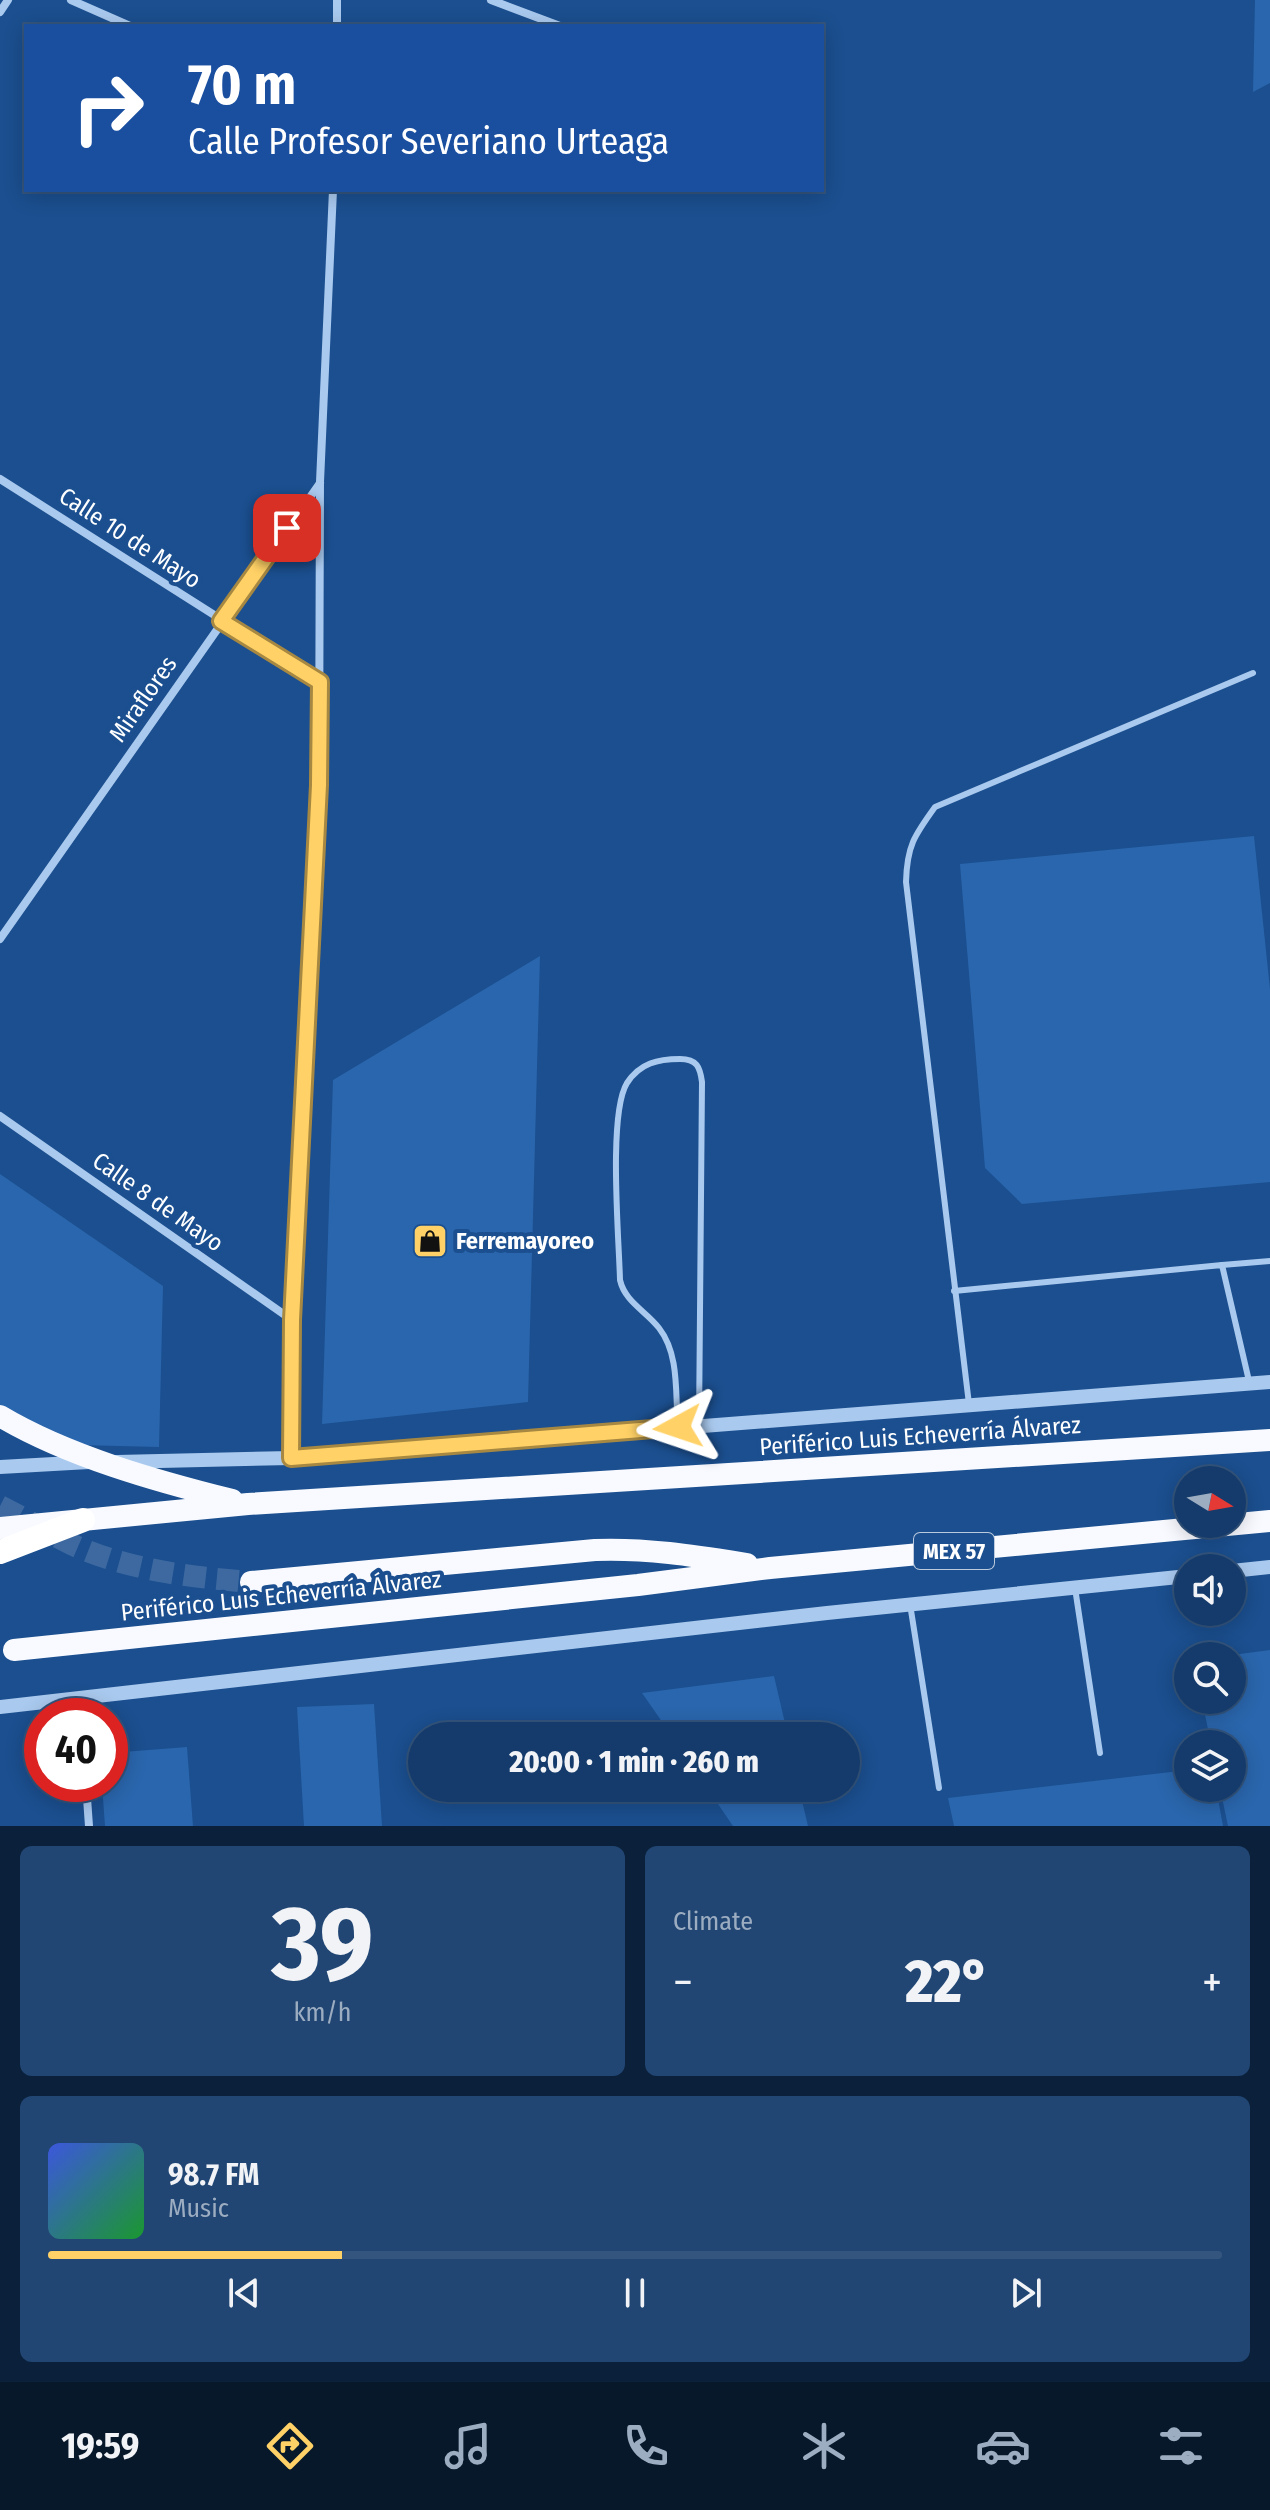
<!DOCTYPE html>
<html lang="en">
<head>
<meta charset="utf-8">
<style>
  :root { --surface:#143b6b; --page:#214673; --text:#f1f3f6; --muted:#9dadc1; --line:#33557e; --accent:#ffd166 }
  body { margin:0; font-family:"Fira Sans Condensed",sans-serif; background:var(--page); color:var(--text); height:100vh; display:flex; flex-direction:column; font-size:30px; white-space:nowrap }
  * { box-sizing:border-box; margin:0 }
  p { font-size:26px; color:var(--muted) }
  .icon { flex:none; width:44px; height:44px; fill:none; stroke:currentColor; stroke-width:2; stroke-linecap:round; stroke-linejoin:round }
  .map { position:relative; height:1826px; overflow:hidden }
  .side { display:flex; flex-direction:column; gap:20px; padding:20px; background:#0b203b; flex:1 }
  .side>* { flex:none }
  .banner { position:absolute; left:24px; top:24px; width:800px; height:168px; border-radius:0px; box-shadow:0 4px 20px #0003,0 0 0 2px var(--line); background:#1a4fa0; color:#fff; overflow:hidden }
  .needle { width:52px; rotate:101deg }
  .fabs { position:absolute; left:1174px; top:1466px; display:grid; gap:16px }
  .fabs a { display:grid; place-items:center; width:72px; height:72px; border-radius:50%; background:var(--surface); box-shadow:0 4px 20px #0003,0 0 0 2px var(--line); font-size:40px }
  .speed { position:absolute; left:24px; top:1698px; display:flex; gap:16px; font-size:40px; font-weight:700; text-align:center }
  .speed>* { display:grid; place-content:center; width:104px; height:104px; border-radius:50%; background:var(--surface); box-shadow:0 4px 20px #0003,0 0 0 2px var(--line); line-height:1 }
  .speed .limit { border:12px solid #d22; background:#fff; color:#111 }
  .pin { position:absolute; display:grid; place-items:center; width:68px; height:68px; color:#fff; margin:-34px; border-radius:16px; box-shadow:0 4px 12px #0006 }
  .me { position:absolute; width:88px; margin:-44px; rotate:265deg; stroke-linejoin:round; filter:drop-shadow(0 0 6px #0008) }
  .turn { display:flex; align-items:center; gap:28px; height:168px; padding:0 32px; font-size:36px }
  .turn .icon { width:104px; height:104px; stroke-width:2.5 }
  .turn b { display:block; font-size:56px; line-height:68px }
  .big { font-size:60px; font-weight:800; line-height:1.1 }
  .side .widget { flex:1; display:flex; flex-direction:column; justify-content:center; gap:12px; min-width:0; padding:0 28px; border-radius:12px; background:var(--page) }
  .side .dial { align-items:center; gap:0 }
  .dial b { font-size:104px; line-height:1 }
  .song { display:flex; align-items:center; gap:24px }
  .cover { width:96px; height:96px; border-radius:12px; background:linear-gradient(135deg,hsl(230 70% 55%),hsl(130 70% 35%)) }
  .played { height:8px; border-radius:4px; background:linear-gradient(90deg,var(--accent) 25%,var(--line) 25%) }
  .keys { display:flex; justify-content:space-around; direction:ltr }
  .heat { display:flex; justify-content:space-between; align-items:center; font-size:44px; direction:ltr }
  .side .tiles { flex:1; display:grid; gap:20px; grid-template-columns:1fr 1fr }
  .widget:last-child { grid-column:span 2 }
  .trip { position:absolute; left:408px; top:1722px; width:452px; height:80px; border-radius:40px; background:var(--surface); box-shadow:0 4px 20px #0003,0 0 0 2px var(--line); font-weight:800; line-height:80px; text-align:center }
  .dock { display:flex; height:128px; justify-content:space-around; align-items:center; background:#08182b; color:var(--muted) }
  .dock .icon { width:56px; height:56px }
  .dock .selected { color:var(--accent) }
  .dock b { font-size:36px; color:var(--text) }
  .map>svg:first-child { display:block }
  .building { fill:#2a66ad }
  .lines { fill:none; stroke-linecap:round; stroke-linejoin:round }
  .trunk-tunnel { stroke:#3d69a0; stroke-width:22; stroke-dasharray:22 11; stroke-linecap:butt }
  .service { stroke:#a9c9ee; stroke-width:6 }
  .minor { stroke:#a9c9ee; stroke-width:8 }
  .tertiary { stroke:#a9c9ee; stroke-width:14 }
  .trunk { stroke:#f8faff; stroke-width:22 }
  .trunk-bridge { stroke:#f8faff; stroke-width:22 }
  .motorway-bridge { stroke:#fff; stroke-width:24 }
  .route-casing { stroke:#a68842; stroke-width:20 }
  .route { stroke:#ffd166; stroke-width:14 }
  .labels { text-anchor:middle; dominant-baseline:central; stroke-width:8; stroke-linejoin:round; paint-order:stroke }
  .shield { fill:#1b4f8f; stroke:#bbcadd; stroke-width:2 }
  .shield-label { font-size:22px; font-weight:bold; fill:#fff }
  .street-label { font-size:24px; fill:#fff; stroke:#1b4f8f }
  .poi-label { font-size:24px; font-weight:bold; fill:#fff; stroke:#1b4f8f; text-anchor:start }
</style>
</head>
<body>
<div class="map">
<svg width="1270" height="1826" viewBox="0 0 1270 1826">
  <rect width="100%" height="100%" fill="#1b4f8f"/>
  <!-- building -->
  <g class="building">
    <polygon points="1255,0 1270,0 1270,83 1253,92"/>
    <polygon points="1254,836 1270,989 1270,1182 1022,1204 985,1168 960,864"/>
    <polygon points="540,956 528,1402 322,1424 333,1080"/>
    <polygon points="0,1174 163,1286 159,1447 79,1445 0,1411"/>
    <polygon points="1270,1650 1270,1826 1228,1826 1220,1788 1232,1788 1232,1744 1211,1744 1202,1700 1232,1700 1232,1655"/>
    <polygon points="774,1676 788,1736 672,1736 642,1693"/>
    <polygon points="374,1704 382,1826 304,1826 297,1707"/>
    <polygon points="187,1747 193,1826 105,1826 102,1784 110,1784 110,1753"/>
    <polygon points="1188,1770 1188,1788 1216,1788 1223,1826 954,1826 948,1798"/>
    <polygon points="707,1788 799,1788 808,1826 733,1826"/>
  </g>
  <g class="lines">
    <!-- trunk-tunnel -->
    <path class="trunk-tunnel" d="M0,1506C24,1518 47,1532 71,1544C127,1570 190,1577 251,1582"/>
    <!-- service -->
    <g class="service">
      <polyline points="1222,1265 1270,1261"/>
      <polyline points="954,1291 1222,1265 1249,1381"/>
      <path d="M969,1404L906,882C907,846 914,836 935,807L1253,673"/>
      <path d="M678,1427C675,1395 680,1355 659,1328C646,1311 625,1302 620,1280C619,1239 608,1114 627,1083C640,1063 658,1059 680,1059C697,1059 700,1067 702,1082L699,1426"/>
      <polyline points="1075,1588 1100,1753"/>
      <polyline points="910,1604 939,1788"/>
    </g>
    <!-- minor -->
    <g class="minor">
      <polyline points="71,0 130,26"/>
      <polyline points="491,0 560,26"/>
      <polyline points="0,12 8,0"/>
      <polyline points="337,26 337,0"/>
      <polyline points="0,479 320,682"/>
      <polyline points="0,939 320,483"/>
      <polyline points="0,1116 292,1320"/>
      <polyline points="291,1458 292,1320 319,785 320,482 333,190"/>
      <polyline points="79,1698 81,1716"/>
      <polyline points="86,1784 89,1826"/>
    </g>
    <!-- tertiary -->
    <g class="tertiary">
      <polyline points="117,1462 291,1458 1270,1382"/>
      <polyline points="0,1467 89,1462"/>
      <polyline points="1232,1571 1270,1567"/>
      <polyline points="0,1707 827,1613 1188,1576"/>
    </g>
    <!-- trunk -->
    <g class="trunk">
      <path d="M251,1582L595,1550C647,1548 696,1556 747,1564"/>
      <polyline points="14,1650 638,1585 770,1568 1270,1521"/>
    </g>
    <!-- trunk-bridge -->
    <g class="trunk-bridge">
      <path d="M0,1416C67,1456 156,1481 232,1500"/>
      <polyline points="0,1528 248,1504 1270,1440"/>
    </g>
    <!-- motorway-bridge -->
    <polyline class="motorway-bridge" points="0,1552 83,1520"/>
  </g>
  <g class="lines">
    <!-- route casing -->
    <g class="route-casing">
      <polyline id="route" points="287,528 221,621 320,682 319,785 292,1320 291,1458 678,1427"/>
    </g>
    <!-- route -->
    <use href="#route" class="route"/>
  </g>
  <!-- icons -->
  <defs>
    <g id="shop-square" transform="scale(1.8)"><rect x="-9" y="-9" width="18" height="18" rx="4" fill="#ffd166" stroke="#1b4f8f"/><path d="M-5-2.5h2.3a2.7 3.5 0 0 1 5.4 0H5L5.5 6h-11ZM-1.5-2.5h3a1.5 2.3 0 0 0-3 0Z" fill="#111"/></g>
  </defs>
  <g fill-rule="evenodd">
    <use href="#shop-square" x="430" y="1241"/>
  </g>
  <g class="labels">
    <!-- shield labels -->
    <rect class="shield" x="914" y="1533" width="80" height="36" rx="6"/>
    <g class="shield-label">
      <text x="954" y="1551">MEX 57</text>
    </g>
    <!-- street labels -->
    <g class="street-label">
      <text transform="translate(130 538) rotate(33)">Calle 10 de Mayo</text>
      <text transform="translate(143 699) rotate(-55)">Miraflores</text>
      <text transform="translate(158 1202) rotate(35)">Calle 8 de Mayo</text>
      <text transform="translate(920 1436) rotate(-4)">Periférico Luis Echeverría Álvarez</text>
      <text transform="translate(281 1596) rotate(-6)">Periférico Luis Echeverría Álvarez</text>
    </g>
    <!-- poi labels -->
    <g class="poi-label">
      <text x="456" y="1241">Ferremayoreo</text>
    </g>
  </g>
</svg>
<div class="fabs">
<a><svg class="needle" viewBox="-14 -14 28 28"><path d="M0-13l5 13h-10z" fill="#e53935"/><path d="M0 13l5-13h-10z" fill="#9dadc1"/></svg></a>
<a><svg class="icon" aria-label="sound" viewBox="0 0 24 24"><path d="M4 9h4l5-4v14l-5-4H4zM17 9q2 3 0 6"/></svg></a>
<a><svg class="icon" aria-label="search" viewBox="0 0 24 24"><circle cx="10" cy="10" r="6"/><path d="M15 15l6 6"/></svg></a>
<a><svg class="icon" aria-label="layers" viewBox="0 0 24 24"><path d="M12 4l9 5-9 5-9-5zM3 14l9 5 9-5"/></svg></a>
</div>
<div class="speed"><div class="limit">40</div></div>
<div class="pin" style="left:287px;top:528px;background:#d93025"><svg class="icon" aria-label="arrive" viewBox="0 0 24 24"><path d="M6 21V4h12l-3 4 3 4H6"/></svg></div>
<svg class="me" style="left:678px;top:1427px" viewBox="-20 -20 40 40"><path d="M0-17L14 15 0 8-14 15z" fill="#ffd166" stroke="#fff" stroke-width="4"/></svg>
<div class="trip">20:00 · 1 min · 260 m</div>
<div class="banner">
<div class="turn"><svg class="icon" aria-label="right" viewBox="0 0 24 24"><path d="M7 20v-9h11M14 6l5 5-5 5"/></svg><div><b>70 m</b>Calle Profesor Severiano Urteaga</div></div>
</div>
</div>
<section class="side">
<div class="tiles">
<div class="widget dial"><b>39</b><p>km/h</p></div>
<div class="widget"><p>Climate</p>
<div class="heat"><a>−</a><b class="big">22°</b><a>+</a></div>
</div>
<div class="widget">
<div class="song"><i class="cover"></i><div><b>98.7 FM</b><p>Music</p></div></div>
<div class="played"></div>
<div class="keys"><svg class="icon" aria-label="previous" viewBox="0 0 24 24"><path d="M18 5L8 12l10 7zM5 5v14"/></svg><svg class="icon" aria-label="pause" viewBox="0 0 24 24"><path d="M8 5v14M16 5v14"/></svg><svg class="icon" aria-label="next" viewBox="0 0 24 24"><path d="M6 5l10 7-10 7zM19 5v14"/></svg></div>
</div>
</div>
</section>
<nav class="dock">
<b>19:59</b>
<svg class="icon selected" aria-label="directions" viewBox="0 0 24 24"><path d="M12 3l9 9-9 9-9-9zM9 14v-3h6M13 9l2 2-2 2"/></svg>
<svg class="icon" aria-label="music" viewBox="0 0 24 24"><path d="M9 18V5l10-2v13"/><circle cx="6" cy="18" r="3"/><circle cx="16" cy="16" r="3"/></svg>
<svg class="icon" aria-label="phone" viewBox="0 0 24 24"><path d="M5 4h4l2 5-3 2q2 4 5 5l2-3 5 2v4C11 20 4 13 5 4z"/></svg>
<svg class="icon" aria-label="climate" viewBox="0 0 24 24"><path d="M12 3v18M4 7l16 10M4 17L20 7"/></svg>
<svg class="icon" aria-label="car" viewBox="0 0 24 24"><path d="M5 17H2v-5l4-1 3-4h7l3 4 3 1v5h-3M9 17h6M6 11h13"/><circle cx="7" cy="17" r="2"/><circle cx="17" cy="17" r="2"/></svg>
<svg class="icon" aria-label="filters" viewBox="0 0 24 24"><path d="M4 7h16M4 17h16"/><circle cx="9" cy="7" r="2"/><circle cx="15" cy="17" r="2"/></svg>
</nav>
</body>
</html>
